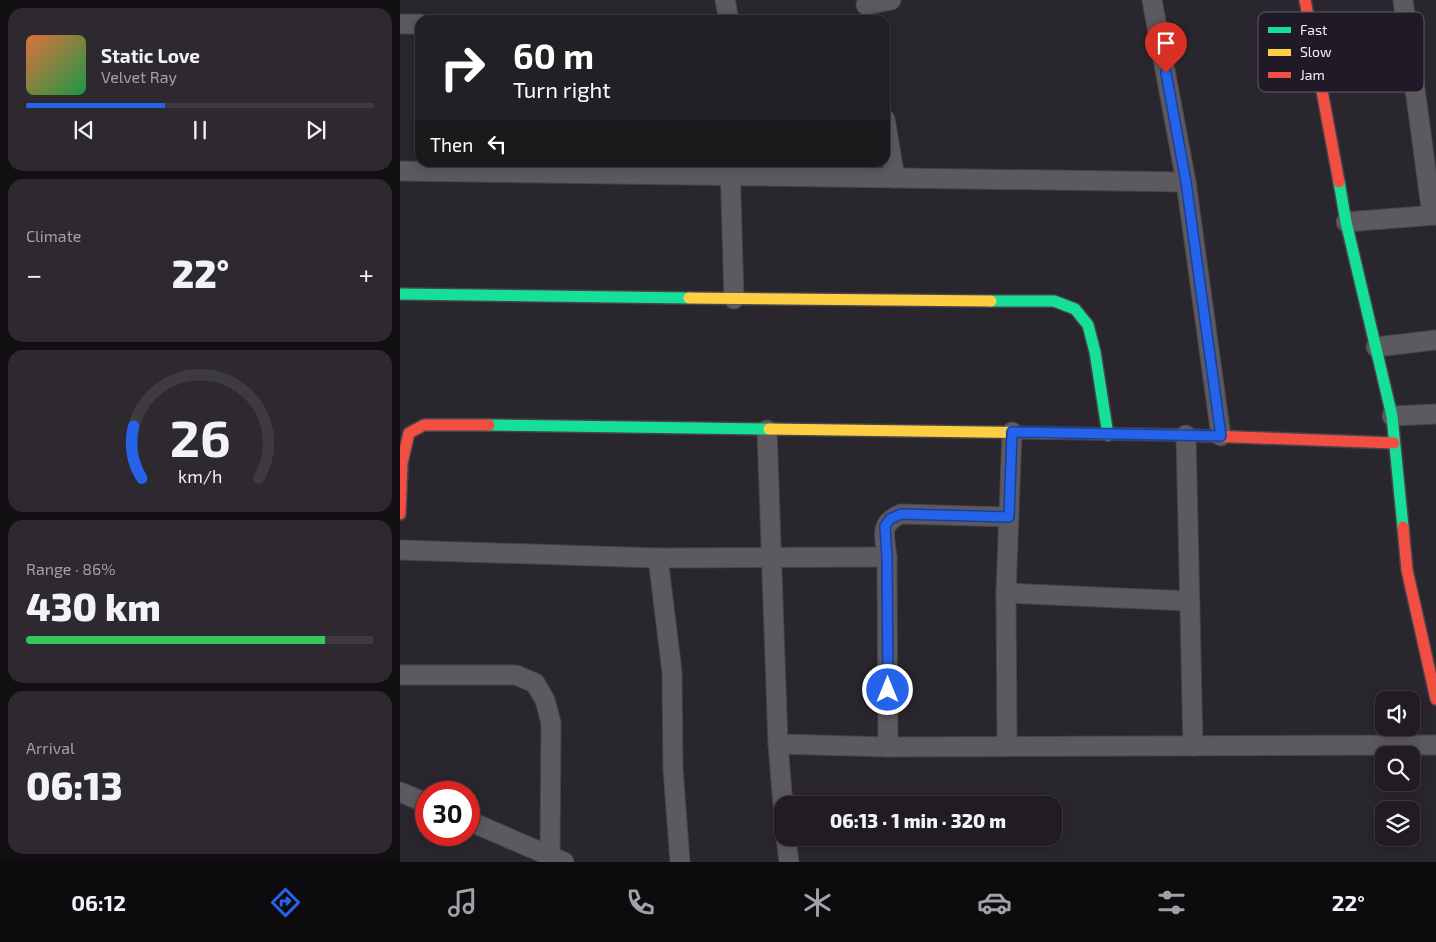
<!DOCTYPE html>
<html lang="en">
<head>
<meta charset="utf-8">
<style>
  :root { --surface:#201c22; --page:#2d292f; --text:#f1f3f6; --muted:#a2a1a5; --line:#3d3a40; --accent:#2563eb }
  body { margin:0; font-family:"Exo 2",sans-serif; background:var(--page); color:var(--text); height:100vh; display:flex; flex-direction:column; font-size:19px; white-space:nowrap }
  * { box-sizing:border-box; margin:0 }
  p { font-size:16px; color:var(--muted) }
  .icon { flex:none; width:28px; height:28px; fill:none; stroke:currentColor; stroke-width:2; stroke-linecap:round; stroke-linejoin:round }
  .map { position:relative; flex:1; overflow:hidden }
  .sheet { display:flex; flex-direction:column; gap:8px; padding:8px; background:#120f13; width:400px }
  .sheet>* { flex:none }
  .hud { position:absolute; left:15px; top:15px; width:475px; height:152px; border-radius:15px; box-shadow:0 2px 12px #0003,0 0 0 1px var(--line); background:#202124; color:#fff; overflow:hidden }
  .fabs { position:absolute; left:975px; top:691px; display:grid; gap:10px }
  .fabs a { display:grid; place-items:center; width:45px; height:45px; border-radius:10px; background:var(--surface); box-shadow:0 2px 12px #0003,0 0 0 1px var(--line); font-size:25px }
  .speed { position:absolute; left:15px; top:781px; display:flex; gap:10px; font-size:25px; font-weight:700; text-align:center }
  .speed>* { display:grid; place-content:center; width:65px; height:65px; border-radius:50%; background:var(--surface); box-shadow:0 2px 12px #0003,0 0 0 1px var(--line); line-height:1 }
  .speed .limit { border:8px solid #d22; background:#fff; color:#111 }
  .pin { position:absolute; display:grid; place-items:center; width:42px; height:42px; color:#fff; margin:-51px -21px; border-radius:50% 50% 50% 0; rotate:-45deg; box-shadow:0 0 5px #0007 }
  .pin .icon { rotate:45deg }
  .me { position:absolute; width:55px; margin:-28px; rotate:0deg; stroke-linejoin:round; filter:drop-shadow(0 0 4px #0008) }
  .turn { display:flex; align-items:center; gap:18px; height:105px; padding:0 15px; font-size:22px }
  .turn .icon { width:65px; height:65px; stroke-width:2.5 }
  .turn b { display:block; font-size:35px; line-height:42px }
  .then { display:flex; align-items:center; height:48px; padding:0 15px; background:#0003; gap:10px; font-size:19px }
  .big { font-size:38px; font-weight:800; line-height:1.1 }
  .sheet .widget { flex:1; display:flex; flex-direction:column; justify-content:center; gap:8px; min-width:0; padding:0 18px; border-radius:15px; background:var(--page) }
  .sheet .dial { align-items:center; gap:0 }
  .dial svg { height:130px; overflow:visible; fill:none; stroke:var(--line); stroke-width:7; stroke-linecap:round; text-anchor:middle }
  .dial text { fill:var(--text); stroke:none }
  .song { display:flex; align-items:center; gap:15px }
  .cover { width:60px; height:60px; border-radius:8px; background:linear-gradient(135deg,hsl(20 70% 55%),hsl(140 70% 35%)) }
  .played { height:5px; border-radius:2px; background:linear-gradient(90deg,var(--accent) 40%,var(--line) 40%) }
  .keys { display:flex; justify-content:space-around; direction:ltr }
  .heat { display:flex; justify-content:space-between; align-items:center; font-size:28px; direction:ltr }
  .charge { height:8px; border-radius:4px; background:linear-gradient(90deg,#34c759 86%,var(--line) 0) }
  .trip { position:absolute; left:374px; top:796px; width:288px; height:50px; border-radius:15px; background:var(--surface); box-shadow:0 2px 12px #0003,0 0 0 1px var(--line); font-weight:800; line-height:50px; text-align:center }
  .menu { display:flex; height:80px; justify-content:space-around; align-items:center; background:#0d0b0e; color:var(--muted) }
  .menu .icon { width:35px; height:35px }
  .menu .on { color:var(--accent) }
  .menu b { font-size:22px; color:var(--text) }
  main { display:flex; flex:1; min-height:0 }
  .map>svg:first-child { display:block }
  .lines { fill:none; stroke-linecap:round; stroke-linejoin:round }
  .street-casing { stroke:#48444b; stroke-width:21 }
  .fast-casing { stroke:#48444b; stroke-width:14 }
  .slow-casing { stroke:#48444b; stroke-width:14 }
  .jam-casing { stroke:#48444b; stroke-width:14 }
  .street { stroke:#5c5a5f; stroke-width:19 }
  .fast { stroke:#16e098; stroke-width:11 }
  .slow { stroke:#ffcf43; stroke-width:11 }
  .jam { stroke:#f24e42; stroke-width:11 }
  .route-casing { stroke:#184099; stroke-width:12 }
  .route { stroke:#2563eb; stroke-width:9 }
  .key { fill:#201a28; stroke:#5f5a67; stroke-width:1 }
  .key-label { font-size:14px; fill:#f3eef9 }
</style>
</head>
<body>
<main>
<section class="sheet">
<div class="widget">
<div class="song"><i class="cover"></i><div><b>Static Love</b><p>Velvet Ray</p></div></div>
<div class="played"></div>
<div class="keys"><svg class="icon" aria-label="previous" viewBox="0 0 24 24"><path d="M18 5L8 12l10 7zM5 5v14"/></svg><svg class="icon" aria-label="pause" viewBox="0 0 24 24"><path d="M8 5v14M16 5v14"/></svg><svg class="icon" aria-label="next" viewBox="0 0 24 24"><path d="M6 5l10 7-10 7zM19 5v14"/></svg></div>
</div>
<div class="widget"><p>Climate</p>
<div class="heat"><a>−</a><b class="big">22°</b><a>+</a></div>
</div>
<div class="widget dial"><svg viewBox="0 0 100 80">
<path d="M14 69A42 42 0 1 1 86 69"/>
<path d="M14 69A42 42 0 0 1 9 37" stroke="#2563eb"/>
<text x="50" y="56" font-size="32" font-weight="700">26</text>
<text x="50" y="72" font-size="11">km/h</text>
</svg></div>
<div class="widget"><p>Range · 86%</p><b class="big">430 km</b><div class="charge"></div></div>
<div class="widget"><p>Arrival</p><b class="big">06:13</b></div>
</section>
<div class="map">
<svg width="1036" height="862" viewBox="0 0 1036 862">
  <rect width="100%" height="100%" fill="#2a262e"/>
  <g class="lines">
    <!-- street casing -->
    <g class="street-casing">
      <g id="street">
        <polyline points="325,0 329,20"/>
        <polyline points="752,0 786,182 821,436"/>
        <polyline points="1003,0 1032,215"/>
        <polyline points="466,5 491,0"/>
        <polyline points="0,24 20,24"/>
        <polyline points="485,119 495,178"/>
        <polyline points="330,162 334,299"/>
        <polyline points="0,171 786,182"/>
        <polyline points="946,222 1036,215"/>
        <polyline points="976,347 1036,340"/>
        <polyline points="992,416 1036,414"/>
        <polyline points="367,430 378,744 383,805"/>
        <polyline points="786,435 793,746"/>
        <polyline points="0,550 258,558 487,557"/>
        <polyline points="258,558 272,672 273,769 280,862"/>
        <polyline points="606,593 790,601"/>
        <polyline points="0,675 116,675 135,683 145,700 151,723 150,856"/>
        <polyline points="378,744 488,747 1036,745"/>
        <polyline points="607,745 606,593 612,432"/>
        <path d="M488,747L487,557C485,536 478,524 501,514L609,517"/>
        <polyline points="0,792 26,803"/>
        <polyline points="69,821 164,862"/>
        <polyline points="386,838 389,862"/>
      </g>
    </g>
    <!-- fast casing -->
    <g class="fast-casing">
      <g id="fast">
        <polyline points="939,182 946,222 992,416 1003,527"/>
        <polyline points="0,294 289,298"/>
        <polyline points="591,301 654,301 675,309 688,325 695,352 708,435"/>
        <polyline points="89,425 369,429"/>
      </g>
    </g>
    <!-- slow casing -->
    <g class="slow-casing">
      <g id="slow">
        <polyline points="289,298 591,301"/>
        <polyline points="369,429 783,435"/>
      </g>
    </g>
    <!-- jam casing -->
    <g class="jam-casing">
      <g id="jam">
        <polyline points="905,0 939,182"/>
        <polyline points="783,435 994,443"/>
        <polyline points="0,514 2,463 9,433 24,425 89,425"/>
        <polyline points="1003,527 1007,570 1036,699"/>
      </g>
    </g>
    <!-- street -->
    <use href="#street" class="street"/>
    <!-- fast -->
    <use href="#fast" class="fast"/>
    <!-- slow -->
    <use href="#slow" class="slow"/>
    <!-- jam -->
    <use href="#jam" class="jam"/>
  </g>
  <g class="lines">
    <!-- route casing -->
    <g class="route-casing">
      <polyline id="route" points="488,690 487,557 485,526 490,519 501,514 609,517 612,432 821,436 786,182 766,73"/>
    </g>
    <!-- route -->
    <use href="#route" class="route"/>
  </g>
  <!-- legend -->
  <rect x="858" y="12" width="166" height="80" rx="8" class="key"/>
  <rect x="868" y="27" width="23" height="6" fill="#16e098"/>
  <rect x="868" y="49" width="23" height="7" fill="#ffcf43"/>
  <rect x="868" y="72" width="23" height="6" fill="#f24e42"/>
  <g class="key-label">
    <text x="900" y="35">Fast</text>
    <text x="900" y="57">Slow</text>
    <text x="900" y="80">Jam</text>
  </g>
</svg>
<div class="fabs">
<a><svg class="icon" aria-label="sound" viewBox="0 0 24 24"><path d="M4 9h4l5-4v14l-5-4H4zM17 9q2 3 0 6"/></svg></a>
<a><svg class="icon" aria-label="search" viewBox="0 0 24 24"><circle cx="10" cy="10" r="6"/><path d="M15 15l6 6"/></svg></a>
<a><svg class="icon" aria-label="layers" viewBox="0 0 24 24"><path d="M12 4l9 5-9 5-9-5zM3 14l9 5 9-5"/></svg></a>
</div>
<div class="speed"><div class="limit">30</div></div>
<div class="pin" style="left:766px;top:73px;background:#d93025"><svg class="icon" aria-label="arrive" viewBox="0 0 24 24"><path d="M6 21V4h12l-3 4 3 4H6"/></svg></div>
<svg class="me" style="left:488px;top:690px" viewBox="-20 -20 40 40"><circle r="17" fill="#2563eb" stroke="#fff" stroke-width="3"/><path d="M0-11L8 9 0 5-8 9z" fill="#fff"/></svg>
<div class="trip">06:13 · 1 min · 320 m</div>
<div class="hud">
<div class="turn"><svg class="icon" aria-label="right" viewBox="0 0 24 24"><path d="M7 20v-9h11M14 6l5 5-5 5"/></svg><div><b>60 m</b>Turn right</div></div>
<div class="then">Then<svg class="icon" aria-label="left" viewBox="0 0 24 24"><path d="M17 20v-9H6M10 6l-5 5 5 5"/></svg></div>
</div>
</div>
</main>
<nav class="menu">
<b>06:12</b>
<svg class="icon on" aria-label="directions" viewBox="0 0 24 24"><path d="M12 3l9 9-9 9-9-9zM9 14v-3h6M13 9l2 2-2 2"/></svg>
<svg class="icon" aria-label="music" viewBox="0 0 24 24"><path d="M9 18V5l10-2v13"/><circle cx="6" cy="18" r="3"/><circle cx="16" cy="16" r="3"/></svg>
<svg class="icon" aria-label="phone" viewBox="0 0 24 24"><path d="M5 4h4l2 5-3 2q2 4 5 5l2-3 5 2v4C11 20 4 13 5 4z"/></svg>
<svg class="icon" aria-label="climate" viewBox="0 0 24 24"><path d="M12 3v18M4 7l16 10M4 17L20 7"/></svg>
<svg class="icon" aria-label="car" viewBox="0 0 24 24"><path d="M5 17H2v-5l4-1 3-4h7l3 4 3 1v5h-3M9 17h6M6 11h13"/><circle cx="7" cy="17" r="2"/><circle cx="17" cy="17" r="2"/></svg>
<svg class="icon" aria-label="filters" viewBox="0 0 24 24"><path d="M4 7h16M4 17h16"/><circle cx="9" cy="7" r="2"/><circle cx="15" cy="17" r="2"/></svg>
<b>22°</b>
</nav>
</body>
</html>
